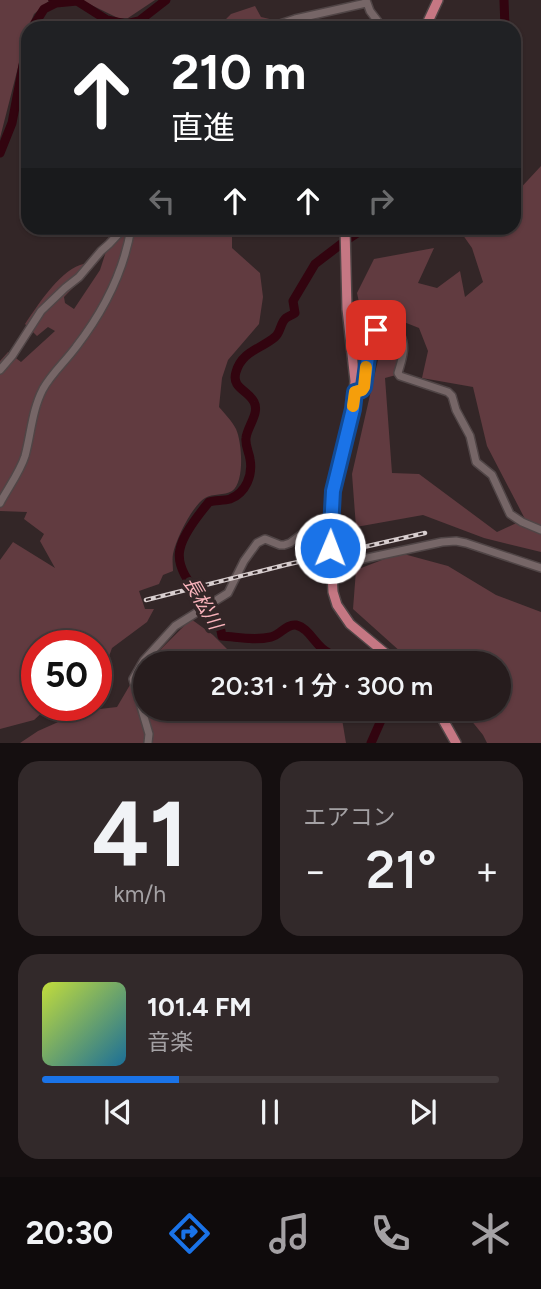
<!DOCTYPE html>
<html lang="ja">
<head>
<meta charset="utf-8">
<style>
  :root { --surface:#261c1d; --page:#32292a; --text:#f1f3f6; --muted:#a4a1a4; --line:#423a3b; --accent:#1a73e8 }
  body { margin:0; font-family:Figtree,"Noto Sans JP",sans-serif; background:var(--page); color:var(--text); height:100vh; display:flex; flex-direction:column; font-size:26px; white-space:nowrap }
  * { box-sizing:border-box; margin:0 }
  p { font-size:23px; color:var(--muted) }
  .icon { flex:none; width:38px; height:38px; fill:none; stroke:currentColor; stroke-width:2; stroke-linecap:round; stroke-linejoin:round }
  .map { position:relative; height:743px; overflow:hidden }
  .details { display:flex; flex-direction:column; gap:18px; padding:18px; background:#150f10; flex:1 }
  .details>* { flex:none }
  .top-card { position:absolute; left:21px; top:21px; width:500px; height:214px; border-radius:21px; box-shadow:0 2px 5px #0004,0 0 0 2px var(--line); background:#202124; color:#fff; overflow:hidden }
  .speed { position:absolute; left:21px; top:630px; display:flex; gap:14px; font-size:35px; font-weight:700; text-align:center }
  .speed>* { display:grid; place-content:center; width:91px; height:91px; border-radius:50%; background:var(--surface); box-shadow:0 2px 5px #0004,0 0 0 2px var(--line); line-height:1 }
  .speed .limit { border:10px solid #d22; background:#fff; color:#111 }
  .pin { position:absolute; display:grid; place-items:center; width:60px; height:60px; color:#fff; margin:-30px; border-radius:14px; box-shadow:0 4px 10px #0006 }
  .me { position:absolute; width:77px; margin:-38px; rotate:1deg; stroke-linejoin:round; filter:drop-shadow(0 0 5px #0008) }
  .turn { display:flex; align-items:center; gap:24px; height:147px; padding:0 35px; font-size:32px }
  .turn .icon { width:91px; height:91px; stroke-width:2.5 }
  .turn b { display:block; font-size:49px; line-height:60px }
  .lanes { display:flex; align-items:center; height:66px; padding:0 35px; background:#0003; justify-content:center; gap:35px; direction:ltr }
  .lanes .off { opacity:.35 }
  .big { font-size:52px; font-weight:600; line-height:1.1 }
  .details .card { flex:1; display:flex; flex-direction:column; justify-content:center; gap:10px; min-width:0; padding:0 24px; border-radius:21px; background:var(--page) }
  .details .dial { align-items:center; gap:0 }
  .dial b { font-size:91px; line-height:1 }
  .song { display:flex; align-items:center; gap:21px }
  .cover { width:84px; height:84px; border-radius:10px; background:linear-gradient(135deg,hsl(70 70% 55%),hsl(200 70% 35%)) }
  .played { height:7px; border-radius:4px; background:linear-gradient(90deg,var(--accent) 30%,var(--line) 30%) }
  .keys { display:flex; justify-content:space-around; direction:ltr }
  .heat { display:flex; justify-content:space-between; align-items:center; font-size:38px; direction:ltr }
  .details .tiles { flex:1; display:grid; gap:18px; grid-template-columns:1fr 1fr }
  .card:last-child { grid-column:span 2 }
  .trip { position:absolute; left:133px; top:651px; width:378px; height:70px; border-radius:35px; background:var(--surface); box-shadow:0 2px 5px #0004,0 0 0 2px var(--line); font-weight:600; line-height:70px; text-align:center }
  .tabs { display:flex; height:112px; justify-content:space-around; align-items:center; background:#0f0b0c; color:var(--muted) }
  .tabs .icon { width:49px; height:49px }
  .tabs .active { color:var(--accent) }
  .tabs b { font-size:32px; color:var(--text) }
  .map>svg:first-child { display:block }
  .green { fill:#613b40 }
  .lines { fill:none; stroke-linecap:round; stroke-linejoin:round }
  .stream { stroke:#32040f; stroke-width:2 }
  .river { stroke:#32040f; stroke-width:9 }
  .minor-casing { stroke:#504546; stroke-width:10 }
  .major-casing { stroke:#504546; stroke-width:12 }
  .minor { stroke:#766667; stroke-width:7 }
  .major { stroke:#c57783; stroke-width:9 }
  .rail-casing { stroke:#d8cecf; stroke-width:4.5 }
  .rail { stroke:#332627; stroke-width:2; stroke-dasharray:5; stroke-linecap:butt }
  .route-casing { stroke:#114b97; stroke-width:18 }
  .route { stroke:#1a73e8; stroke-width:12 }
  .slow { stroke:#f59e0b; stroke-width:12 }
  .labels { text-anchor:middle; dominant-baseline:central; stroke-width:7; stroke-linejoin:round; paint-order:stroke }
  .water-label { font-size:19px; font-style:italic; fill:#f9b3bb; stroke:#332627 }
</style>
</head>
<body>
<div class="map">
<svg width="541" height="743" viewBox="0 0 541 743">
  <rect width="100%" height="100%" fill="#332627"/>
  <!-- green -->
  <g class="green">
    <polygon points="0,0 50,0 34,14 28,28 0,138"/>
    <polygon points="81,0 155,0 128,18 118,18"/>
    <polygon points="255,6 261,17 274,20 289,19 295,28 217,28 231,14"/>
    <polygon points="541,166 541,552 484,538 423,515 356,527 352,474 383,338 404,344 400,374 385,378 392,473 419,474 497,532 525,519 487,446 473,387 422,378 428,351 419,328 386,315 363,321 357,293 374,259 434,248 418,283 437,288 460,271 465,297 483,282 472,248 458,228 514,228 515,194"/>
    <path d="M119,228H232V248L260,273L263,297L259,324L228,360L222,378L219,407C224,413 232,421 236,429C242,442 245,482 232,491C224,496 213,493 205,498C192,506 176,539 173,554C172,559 173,566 173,571L163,575L159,584L139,591L145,609H154L147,622L112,648L102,676L96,683V646H37V705H60L46,709L34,720L0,729V560L13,542L55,568L40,541L44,534L24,519L27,512L0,511V361L8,352L21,362L55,331L48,327L37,336L25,324C38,305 58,273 80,265C85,263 92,263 97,263L64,297L65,303L74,309L100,270L110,239Z"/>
    <polygon points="400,553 448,566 496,595 541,612 541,743 487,743 483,735 462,709 499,709 499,663 418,663 402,653 353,609 356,570"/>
    <polygon points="191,619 213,635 241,663 147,663"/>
    <polygon points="145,665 145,709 334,709 342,719 346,743 20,743 38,731 83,711 117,707 137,673"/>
  </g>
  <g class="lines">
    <!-- stream -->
    <polyline class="stream" points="49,0 56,3"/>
    <!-- river -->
    <g class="river">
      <polyline points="504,0 505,28"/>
      <polyline points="32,28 44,9 56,3 77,1 107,20 126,24 139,21 166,0"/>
      <polyline points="0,153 12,123 28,39"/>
      <path d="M360,663C347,652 343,658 329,653C316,648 310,628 296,625C286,624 280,635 271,637C254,641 238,637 222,636C221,630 220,625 217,620C206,599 174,575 180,549C183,534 199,514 209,502C215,500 223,501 230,499C246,493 253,475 250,459C249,452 245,446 246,438C247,427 260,413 254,402C248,390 231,388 236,372C242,351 261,349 275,337C281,332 280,323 286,318C289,316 292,315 295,313L293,301L315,264L345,241L365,228"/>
      <polyline points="371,743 386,709"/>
    </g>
    <!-- minor casing -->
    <g class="minor-casing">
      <g id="minor">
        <polyline points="366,0 370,11 383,28"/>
        <polyline points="268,28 295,19 366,3"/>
        <polyline points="0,370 12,356 41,311 65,288 79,277 101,251 109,244 124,228"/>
        <path d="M355,392L362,390L364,387L371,334L376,330L400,334C407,347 402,359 398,373L400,376L448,392L452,396L456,410L470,436L476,462L492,475L510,514L522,522L541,530"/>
        <path d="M0,503C8,488 20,472 25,456C31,434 32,410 43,389C52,373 65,362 76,347C103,312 124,271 131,228"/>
        <polyline points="330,566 442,542 456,541 466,543 541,568"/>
        <path d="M148,743L149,734L133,679L144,660L175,626L228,593L244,561L257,543L265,539L280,545H284L290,543L306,531C318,531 316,544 330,548"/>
      </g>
    </g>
    <!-- major casing -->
    <g class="major-casing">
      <g id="major">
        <polyline points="425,28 438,0"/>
        <polyline points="345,228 347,309 355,381 353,409 332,504 330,540 333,592 337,605 350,624 397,663"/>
        <polyline points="437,709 456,743"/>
      </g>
    </g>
    <!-- minor -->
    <use href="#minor" class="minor"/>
    <!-- major -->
    <use href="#major" class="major"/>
    <!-- rail casing -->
    <g class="rail-casing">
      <polyline id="rail" points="146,600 285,565 425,533"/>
    </g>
    <!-- rail -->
    <use href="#rail" class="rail"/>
  </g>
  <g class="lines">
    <!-- route casing -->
    <g class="route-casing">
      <polyline id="route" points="330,548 333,491 353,409 355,392 362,390 364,387 371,334 376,330"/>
    </g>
    <!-- route -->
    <use href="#route" class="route"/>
    <!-- slow -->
    <polyline class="slow" points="353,406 355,392 362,390 364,387 366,367"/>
  </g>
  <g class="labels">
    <!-- water labels -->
    <g class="water-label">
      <text transform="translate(203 603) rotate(60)">長松川</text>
    </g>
  </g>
</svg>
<div class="speed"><div class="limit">50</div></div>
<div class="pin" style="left:376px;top:330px;background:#d93025"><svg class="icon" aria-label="arrive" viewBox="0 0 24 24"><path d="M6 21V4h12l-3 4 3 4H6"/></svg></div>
<svg class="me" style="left:330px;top:548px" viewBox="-20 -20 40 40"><circle r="17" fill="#1a73e8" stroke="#fff" stroke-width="3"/><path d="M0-11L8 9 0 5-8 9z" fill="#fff"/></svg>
<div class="trip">20:31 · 1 分 · 300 m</div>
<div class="top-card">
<div class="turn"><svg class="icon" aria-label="ahead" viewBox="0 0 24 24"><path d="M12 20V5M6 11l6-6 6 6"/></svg><div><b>210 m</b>直進</div></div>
<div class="lanes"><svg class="icon off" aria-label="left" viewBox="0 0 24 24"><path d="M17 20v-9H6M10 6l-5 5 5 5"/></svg><svg class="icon" aria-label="ahead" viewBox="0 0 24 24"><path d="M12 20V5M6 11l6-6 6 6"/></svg><svg class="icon" aria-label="ahead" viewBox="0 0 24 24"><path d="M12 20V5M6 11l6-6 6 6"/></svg><svg class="icon off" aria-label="right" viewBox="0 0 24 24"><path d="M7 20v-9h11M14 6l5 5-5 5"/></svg></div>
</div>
</div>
<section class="details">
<div class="tiles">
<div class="card dial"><b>41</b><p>km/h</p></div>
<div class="card"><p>エアコン</p>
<div class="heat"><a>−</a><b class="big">21°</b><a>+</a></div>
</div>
<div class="card">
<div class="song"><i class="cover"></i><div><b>101.4 FM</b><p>音楽</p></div></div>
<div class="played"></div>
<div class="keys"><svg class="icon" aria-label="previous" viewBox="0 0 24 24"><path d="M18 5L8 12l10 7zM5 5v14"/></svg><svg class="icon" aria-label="pause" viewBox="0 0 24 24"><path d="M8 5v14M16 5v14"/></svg><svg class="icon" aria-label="next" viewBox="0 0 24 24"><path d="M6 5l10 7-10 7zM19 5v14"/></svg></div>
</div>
</div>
</section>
<nav class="tabs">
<b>20:30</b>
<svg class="icon active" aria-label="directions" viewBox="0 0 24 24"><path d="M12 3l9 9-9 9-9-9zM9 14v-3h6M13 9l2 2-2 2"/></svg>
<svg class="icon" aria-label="music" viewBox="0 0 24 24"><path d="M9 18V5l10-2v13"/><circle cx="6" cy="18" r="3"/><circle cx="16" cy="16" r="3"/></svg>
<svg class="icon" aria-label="phone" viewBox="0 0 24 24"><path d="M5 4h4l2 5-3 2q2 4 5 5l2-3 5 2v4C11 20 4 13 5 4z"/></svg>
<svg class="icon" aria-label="climate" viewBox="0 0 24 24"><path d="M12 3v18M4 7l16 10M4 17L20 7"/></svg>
</nav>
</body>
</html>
